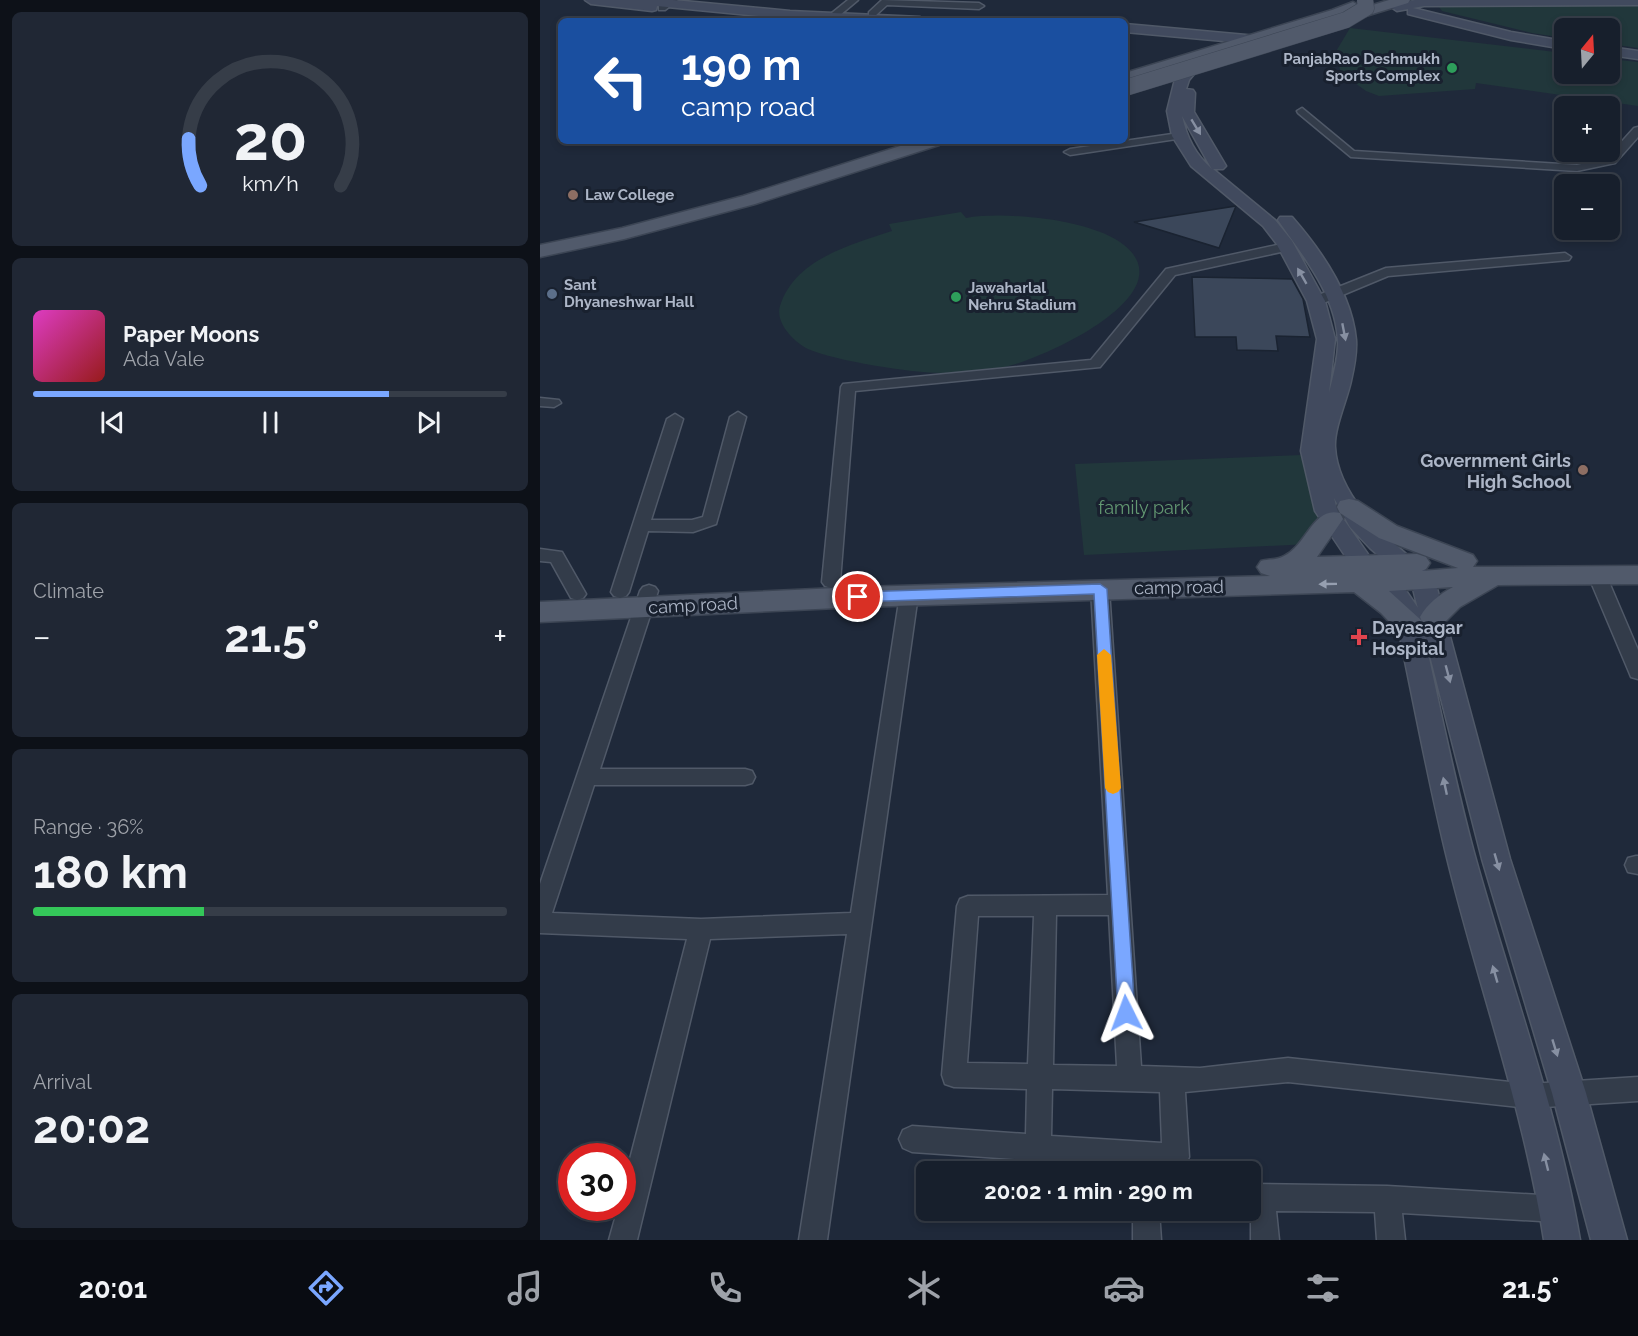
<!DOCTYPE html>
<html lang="en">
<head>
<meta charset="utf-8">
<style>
  :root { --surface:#171f2c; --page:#202734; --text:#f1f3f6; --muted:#9ea2a9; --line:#363d48; --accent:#7aa7ff }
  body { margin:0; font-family:Raleway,sans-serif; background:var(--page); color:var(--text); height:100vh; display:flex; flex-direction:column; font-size:22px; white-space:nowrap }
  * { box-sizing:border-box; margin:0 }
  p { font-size:20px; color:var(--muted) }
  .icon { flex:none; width:33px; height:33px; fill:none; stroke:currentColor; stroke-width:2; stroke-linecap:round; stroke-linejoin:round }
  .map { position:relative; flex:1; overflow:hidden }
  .side { display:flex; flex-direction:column; gap:12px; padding:12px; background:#0d1118; width:540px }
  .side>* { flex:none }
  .banner { position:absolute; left:18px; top:18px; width:570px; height:126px; border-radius:9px; box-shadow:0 3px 9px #0003,0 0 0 2px var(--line); background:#1a4fa0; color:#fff; overflow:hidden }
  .needle { width:39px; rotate:18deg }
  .controls { position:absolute; left:1014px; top:18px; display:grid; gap:12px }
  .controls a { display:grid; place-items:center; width:66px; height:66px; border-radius:9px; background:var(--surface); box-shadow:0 3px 9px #0003,0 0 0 2px var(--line); font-size:30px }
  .speed { position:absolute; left:18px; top:1143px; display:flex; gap:12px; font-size:30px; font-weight:700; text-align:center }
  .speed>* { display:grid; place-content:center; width:78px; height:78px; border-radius:50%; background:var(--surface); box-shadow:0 3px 9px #0003,0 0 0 2px var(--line); line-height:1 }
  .speed .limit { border:9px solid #d22; background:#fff; color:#111 }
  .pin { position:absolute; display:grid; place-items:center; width:51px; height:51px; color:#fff; margin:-26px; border:3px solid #fff; border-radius:50%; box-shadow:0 2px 6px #0007 }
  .me { position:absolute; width:66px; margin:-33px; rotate:357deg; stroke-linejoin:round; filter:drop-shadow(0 0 4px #0008) }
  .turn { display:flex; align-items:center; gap:21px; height:126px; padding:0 24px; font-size:27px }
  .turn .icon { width:78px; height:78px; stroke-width:2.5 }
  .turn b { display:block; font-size:42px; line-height:51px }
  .big { font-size:45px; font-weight:700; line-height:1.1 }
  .side .tile { flex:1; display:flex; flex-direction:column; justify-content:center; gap:9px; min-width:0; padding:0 21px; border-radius:9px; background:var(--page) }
  .side .dial { align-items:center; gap:0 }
  .dial svg { height:156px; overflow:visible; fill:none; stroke:var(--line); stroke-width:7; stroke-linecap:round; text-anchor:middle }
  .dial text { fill:var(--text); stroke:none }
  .song { display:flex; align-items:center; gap:18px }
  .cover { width:72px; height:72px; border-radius:9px; background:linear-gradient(135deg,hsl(310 70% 55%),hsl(0 70% 35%)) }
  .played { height:6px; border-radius:3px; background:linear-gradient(90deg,var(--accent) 75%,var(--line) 75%) }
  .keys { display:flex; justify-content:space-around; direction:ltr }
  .heat { display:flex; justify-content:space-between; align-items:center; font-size:33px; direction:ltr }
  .charge { height:9px; border-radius:4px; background:linear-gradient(90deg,#34c759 36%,var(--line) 0) }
  .trip { position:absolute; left:376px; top:1161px; width:345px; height:60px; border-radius:9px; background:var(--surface); box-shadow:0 3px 9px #0003,0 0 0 2px var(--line); font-weight:700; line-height:60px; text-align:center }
  .dock { display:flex; height:96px; justify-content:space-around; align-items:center; background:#090c12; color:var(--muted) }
  .dock .icon { width:42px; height:42px }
  .dock .on { color:var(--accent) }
  .dock b { font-size:27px; color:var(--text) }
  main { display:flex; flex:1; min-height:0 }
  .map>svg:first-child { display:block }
  .green { fill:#21373b }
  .building { fill:#3b475a; stroke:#1a2331; stroke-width:1.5 }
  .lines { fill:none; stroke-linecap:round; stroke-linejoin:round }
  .street-casing { stroke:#505968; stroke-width:3 }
  .secondary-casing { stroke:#505968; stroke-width:3 }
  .primary-casing { stroke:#3c4554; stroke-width:3 }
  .street { fill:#333c4a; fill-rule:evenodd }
  .secondary { fill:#414a5e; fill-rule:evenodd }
  .primary { fill:#515a6b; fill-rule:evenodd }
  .primary-bridge-casing { stroke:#3c4554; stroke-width:17; stroke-linecap:butt }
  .primary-bridge { stroke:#515a6b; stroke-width:16 }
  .oneway { fill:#8790a2 }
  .oneway2 { fill:#969fb0 }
  .route { fill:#7aa7ff; stroke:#4f6da6; stroke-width:1.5 }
  .slow { fill:#f59e0b }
  .leisure-dot { fill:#2e9e5b; stroke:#19212f; stroke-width:2 }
  .education-dot { fill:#8d6e63; stroke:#19212f; stroke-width:2 }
  .service-dot { fill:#5c6f8a; stroke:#19212f; stroke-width:2 }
  .health-dot { fill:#e0444e; stroke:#19212f; stroke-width:2 }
  .labels { text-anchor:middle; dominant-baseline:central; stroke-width:6; stroke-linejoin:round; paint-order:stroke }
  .far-poi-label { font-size:15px; font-weight:bold; fill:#adb6c7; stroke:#19212f; text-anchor:start }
  .poi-label { font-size:18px; font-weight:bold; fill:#adb6c7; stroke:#19212f; text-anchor:end }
  .park-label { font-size:18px; fill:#639972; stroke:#19212f }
  .street-label { font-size:18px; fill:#adb6c7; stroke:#19212f }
</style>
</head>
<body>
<main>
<section class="side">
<div class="tile dial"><svg viewBox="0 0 100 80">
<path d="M14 69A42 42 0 1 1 86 69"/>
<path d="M14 69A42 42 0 0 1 8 45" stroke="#7aa7ff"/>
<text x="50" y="56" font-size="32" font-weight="700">20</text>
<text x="50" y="72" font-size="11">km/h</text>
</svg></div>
<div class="tile">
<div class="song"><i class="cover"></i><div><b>Paper Moons</b><p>Ada Vale</p></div></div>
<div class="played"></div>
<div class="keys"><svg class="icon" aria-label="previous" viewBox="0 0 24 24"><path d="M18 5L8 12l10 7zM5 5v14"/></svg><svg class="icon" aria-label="pause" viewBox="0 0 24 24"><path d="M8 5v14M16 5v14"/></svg><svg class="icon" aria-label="next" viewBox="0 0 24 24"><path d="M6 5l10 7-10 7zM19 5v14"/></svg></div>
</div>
<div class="tile"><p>Climate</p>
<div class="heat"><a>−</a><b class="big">21.5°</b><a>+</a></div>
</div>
<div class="tile"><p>Range · 36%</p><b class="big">180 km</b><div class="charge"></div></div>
<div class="tile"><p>Arrival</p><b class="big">20:02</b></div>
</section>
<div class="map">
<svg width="1098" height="1240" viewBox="0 0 1098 1240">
  <rect width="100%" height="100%" fill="#1f293a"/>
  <!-- green -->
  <g class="green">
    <polygon points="1098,3 1098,48 1070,44 1070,28 1024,28 1024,38 992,33 902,11 899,7 903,5"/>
    <polygon points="810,28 1024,53 1024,74 1070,74 1070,59 1098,62 1098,106 936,83 935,89 839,96 826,91 801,73 795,53"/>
    <path d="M421,212L426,218C465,211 552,219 584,245C647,295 499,361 461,368C442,371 421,372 402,373C371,373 296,361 268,349C254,342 235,323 240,306C255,259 310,245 352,231L349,224Z"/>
    <polygon points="762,455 789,543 544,555 535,464"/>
  </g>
  <!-- building -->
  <g class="building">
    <polygon points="696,206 679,248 594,222"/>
    <polygon points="652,277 752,279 763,299 770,337 736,336 738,351 697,350 696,337 655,337"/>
  </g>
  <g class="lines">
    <!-- street casing -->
    <g class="street-casing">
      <g id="street">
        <polygon points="128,0 138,0 125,10 119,10 119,6"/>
        <polygon points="308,0 318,0 293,21 282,21"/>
        <polygon points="342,0 439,3 444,6 439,9 347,5 335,16 329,16 329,12"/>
        <polygon points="762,108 814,151 1037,165 1067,158 1094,128 1098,127 1098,137 1075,163 1037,171 811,157 758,113 757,111"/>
        <polygon points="639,133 644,136 643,138 530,155 524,152 530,149"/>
        <polygon points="746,243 752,247 750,250 635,275 560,367 315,391 300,582 297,586 291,588 285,586 282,582 301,387 303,384 551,360 626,269"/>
        <polygon points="1025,253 1031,257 1029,260 848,276 781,304 776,305 769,301 771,298 846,268"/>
        <polygon points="0,398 19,400 21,403 14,407 0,406"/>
        <polygon points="198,412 206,417 176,524 153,532 108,531 89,592 86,596 80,598 74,596 71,592 127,419 135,414 143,419 111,520 152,520 163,517 190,417"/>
        <polygon points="0,549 22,552 46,594 43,598 37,600 31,598 11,562 0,561"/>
        <polygon points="1057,569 1063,571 1066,575 1098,650 1098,679 1091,677 1089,672 1048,575 1051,571"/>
        <path d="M560,583L566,585L569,589L601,1066L660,1068L748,1058L989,1084L1098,1077V1101L989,1108L748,1082L645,1092L649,1157L645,1166L636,1170L372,1152L363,1148L359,1139L363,1130L372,1126L486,1134L487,1089L414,1087L405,1084L402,1075L417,906L420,899L428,896L568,895L551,589L554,585ZM516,915H569L577,1066L513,1065ZM438,916H494L488,1064L427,1063ZM512,1089L620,1092L622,1143L511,1136Z"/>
        <polygon points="109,585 115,587 118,591 60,769 205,769 212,771 215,777 212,783 205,785 54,785 12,913 161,919 311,913 360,595 363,591 369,589 375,591 378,595 287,1240 259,1240 307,934 170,939 97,1240 69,1240 78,1208 82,1208 82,1190 147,939 0,933 0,884 100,591 103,587"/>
        <polygon points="1096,856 1098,856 1098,874 1088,872 1085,865 1088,858"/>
        <polygon points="711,1184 847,1186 1017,1196 1026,1200 1030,1209 1026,1218 1017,1222 862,1213 865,1240 837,1240 835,1212 736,1211 739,1240 711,1240"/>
        <polygon points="593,1210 619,1210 621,1240 593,1240"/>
      </g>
    </g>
    <!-- secondary casing -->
    <g class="secondary-casing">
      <g id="secondary">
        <polygon points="45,0 133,0 250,11 380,17 386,21 250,19 117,6 116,10 112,11 51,4"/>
        <polygon points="875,0 1098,0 1098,5 884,6 873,8 971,32 1024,41 1024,49 971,40 868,14 868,9 857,11 851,7 853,4"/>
        <polygon points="585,24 728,37 734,41 728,45 585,32"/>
        <polygon points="1070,47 1098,51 1098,59 1070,55"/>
        <path d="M663,51L670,55L649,80L646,89L653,90L655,93L654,112L686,166L683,169H673L735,220L752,241L785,301L795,339L789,393C793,377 798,359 798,343C797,296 763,256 738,220L740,217H752C781,250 812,295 816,340C817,354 814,368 811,381C807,400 794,428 795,447C798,501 854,544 891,575L895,581L970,859L1046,1093L1087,1240H1051L1012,1093L942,859L872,585L830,548L810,527L794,498L797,510L830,557L856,576L878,608C897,692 913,777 936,860C971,986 1018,1111 1040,1240H1004C984,1110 938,985 907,858C887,776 872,692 854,609L840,588L814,569L775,511L761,451L777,339L767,301L736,243L723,226L651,166L632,136L627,111L635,79L658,52ZM642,116L670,166L672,169C655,154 647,138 642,116Z"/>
      </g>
    </g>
    <!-- primary casing -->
    <g class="primary-casing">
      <g id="primary">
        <polygon points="849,0 870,0 868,3 803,23 793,23 792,19 585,83 585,73 792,10 813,2 820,6 813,11"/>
        <polygon points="376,141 401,141 399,145 215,204 84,239 0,257 0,245 82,228 203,196"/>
        <path d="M809,499L818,501L857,526L933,555L937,561L933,567L1098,566V584L958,585L920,607L903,624L893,627L883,624L880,617C887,604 900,594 913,587L849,591L881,620L885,627L881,634L871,637L861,634L841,613L814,592L319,607L0,622V602L319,587L730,576L721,573L717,567L721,561C728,559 738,560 744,556C767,545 773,506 800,513L803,519L777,557L877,554L886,557L890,563L886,569L882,571L918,568L839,538L800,513L797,507L800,501Z"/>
      </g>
    </g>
    <!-- street -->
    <use href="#street" class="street"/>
    <!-- secondary -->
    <use href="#secondary" class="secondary"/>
    <!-- primary -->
    <use href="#primary" class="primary"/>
    <!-- primary-bridge casing -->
    <g class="primary-bridge-casing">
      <polyline id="primary-bridge" points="585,88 806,20 826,8 825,0"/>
    </g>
    <!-- primary-bridge -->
    <use href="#primary-bridge" class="primary-bridge"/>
  </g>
  <!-- one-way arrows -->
  <defs><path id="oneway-solid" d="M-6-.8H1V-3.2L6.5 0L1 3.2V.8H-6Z" transform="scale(1.5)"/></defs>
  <g class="oneway">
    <use href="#oneway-solid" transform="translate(656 127) rotate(59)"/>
    <use href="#oneway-solid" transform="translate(762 276) rotate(-120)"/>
    <use href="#oneway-solid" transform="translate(804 332) rotate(79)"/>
    <use href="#oneway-solid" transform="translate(908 674) rotate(75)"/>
    <use href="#oneway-solid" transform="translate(905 786) rotate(-102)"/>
    <use href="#oneway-solid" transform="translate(957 862) rotate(74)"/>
    <use href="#oneway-solid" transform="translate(955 974) rotate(-106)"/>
    <use href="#oneway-solid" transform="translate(1015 1048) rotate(73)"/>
    <use href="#oneway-solid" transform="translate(1006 1162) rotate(-104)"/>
  </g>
  <use class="oneway2" href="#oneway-solid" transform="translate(788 584) rotate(179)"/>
  <!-- route -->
  <polygon class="route" points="560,584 567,589 595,1013 593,1019 586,1022 580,1019 578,1013 554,594 318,602 312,597 318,592"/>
  <!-- slow -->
  <polygon class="slow" points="564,649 571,655 581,788 578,792 573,794 568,792 565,788 557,655"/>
  <!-- markers -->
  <g class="leisure-dot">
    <circle cx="912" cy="68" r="6"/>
    <circle cx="416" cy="297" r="6"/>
  </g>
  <g class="education-dot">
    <circle cx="33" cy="195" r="6"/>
    <circle cx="1043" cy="470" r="6"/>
  </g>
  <circle class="service-dot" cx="12" cy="294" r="6"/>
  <path class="health-dot" d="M816 628h6v6h6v6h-6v6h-6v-6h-6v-6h6z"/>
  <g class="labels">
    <!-- far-poi labels -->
    <g class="far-poi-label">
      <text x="900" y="59" text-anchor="end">PanjabRao Deshmukh<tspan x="900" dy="17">Sports Complex</tspan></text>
      <text x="45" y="195">Law College</text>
      <text x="24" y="285">Sant<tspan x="24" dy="17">Dhyaneshwar Hall</tspan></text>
      <text x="428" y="288">Jawaharlal<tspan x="428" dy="17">Nehru Stadium</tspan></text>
    </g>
    <!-- poi labels -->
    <g class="poi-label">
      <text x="1031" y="460">Government Girls<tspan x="1031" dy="21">High School</tspan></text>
      <text x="832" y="627" text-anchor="start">Dayasagar<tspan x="832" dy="21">Hospital</tspan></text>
    </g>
    <!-- park labels -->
    <g class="park-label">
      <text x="604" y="507">family park</text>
    </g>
    <!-- street labels -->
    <g class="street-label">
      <text transform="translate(639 587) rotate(-1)">camp road</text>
      <text transform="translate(153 605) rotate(-3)">camp road</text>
    </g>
  </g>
</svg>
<div class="controls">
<a><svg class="needle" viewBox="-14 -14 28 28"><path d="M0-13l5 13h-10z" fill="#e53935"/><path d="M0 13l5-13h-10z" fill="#9ea2a9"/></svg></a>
<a>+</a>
<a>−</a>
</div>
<div class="speed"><div class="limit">30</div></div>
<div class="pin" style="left:318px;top:597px;background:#d93025"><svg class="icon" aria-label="arrive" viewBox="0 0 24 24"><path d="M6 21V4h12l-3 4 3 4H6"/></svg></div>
<svg class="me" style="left:586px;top:1013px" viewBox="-20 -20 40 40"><path d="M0-17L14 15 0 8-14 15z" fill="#7aa7ff" stroke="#fff" stroke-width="4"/></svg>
<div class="trip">20:02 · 1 min · 290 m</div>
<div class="banner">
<div class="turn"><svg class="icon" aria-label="left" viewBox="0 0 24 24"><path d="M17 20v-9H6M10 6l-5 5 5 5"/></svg><div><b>190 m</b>camp road</div></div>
</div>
</div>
</main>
<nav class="dock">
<b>20:01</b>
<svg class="icon on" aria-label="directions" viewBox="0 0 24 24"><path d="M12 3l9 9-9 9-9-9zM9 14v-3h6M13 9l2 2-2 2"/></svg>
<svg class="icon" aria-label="music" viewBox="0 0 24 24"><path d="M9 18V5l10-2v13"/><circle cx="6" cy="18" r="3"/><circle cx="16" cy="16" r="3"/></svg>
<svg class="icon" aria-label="phone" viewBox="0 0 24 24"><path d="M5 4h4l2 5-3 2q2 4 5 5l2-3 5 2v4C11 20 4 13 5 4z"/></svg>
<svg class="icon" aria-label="climate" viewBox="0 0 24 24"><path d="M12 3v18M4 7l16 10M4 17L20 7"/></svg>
<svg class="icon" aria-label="car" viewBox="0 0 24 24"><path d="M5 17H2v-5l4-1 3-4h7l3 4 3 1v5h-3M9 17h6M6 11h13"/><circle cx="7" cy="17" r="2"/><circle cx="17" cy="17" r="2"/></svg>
<svg class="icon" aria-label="filters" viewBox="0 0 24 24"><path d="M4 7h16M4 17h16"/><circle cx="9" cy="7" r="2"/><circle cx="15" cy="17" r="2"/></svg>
<b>21.5°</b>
</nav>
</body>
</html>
